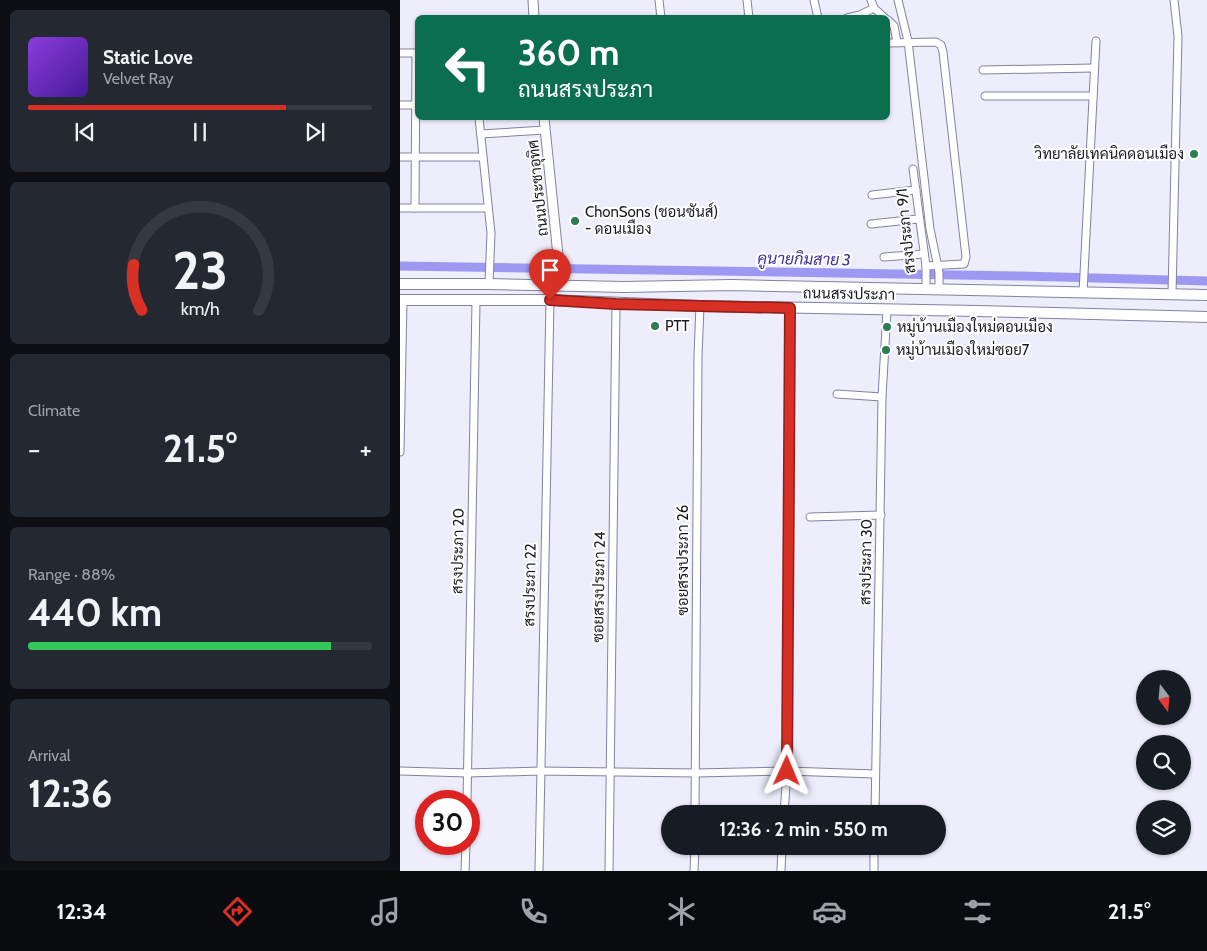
<!DOCTYPE html>
<html lang="en">
<head>
<meta charset="utf-8">
<style>
  :root { --surface:#171b24; --page:#242831; --text:#f1f3f6; --muted:#9ea1a6; --line:#363941; --accent:#d93025 }
  body { margin:0; font-family:Cabin,Sarabun,sans-serif; background:var(--page); color:var(--text); height:100vh; display:flex; flex-direction:column; font-size:19px; white-space:nowrap }
  * { box-sizing:border-box; margin:0 }
  p { font-size:16px; color:var(--muted) }
  .icon { flex:none; width:28px; height:28px; fill:none; stroke:currentColor; stroke-width:2; stroke-linecap:round; stroke-linejoin:round }
  .map { position:relative; flex:1; overflow:hidden }
  .drawer { display:flex; flex-direction:column; gap:10px; padding:10px; background:#0d0f14; width:400px }
  .drawer>* { flex:none }
  .guide { position:absolute; left:15px; top:15px; width:475px; height:105px; border-radius:8px; box-shadow:0 1px 4px #0004; background:#0b6e4f; color:#fff; overflow:hidden }
  .needle { width:32px; rotate:164deg }
  .tools { position:absolute; left:736px; top:670px; display:grid; gap:10px }
  .tools a { display:grid; place-items:center; width:55px; height:55px; border-radius:50%; background:var(--surface); box-shadow:0 1px 4px #0004; font-size:25px }
  .speed { position:absolute; left:15px; top:790px; display:flex; gap:10px; font-size:25px; font-weight:700; text-align:center }
  .speed>* { display:grid; place-content:center; width:65px; height:65px; border-radius:50%; background:var(--surface); box-shadow:0 1px 4px #0004; line-height:1 }
  .speed .limit { border:8px solid #d22; background:#fff; color:#111 }
  .pin { position:absolute; display:grid; place-items:center; width:42px; height:42px; color:#fff; margin:-51px -21px; border-radius:50% 50% 50% 0; rotate:-45deg; box-shadow:0 0 5px #0007 }
  .pin .icon { rotate:45deg }
  .me { position:absolute; width:55px; margin:-28px; rotate:1deg; stroke-linejoin:round; filter:drop-shadow(0 0 4px #0008) }
  .turn { display:flex; align-items:center; gap:18px; height:105px; padding:0 20px; font-size:22px }
  .turn .icon { width:65px; height:65px; stroke-width:2.5 }
  .turn b { display:block; font-size:35px; line-height:42px }
  .big { font-size:38px; font-weight:700; line-height:1.1 }
  .drawer .tile { flex:1; display:flex; flex-direction:column; justify-content:center; gap:8px; min-width:0; padding:0 18px; border-radius:8px; background:var(--page) }
  .drawer .dial { align-items:center; gap:0 }
  .dial svg { height:130px; overflow:visible; fill:none; stroke:var(--line); stroke-width:7; stroke-linecap:round; text-anchor:middle }
  .dial text { fill:var(--text); stroke:none }
  .song { display:flex; align-items:center; gap:15px }
  .cover { width:60px; height:60px; border-radius:8px; background:linear-gradient(135deg,hsl(270 70% 55%),hsl(260 70% 35%)) }
  .played { height:5px; border-radius:2px; background:linear-gradient(90deg,var(--accent) 75%,var(--line) 75%) }
  .keys { display:flex; justify-content:space-around; direction:ltr }
  .heat { display:flex; justify-content:space-between; align-items:center; font-size:28px; direction:ltr }
  .charge { height:8px; border-radius:4px; background:linear-gradient(90deg,#34c759 88%,var(--line) 0) }
  .trip { position:absolute; left:261px; top:805px; width:285px; height:50px; border-radius:25px; background:var(--surface); box-shadow:0 1px 4px #0004; font-weight:700; line-height:50px; text-align:center }
  .tabs { display:flex; height:80px; justify-content:space-around; align-items:center; background:#090b0e; color:var(--muted) }
  .tabs .icon { width:35px; height:35px }
  .tabs .selected { color:var(--accent) }
  .tabs b { font-size:22px; color:var(--text) }
  main { display:flex; flex:1; min-height:0 }
  .map>svg:first-child { display:block }
  .lines { fill:none; stroke-linecap:round; stroke-linejoin:round }
  .canal { stroke:#9d99f3; stroke-width:9 }
  .minor-casing { stroke:#8282a2; stroke-width:9 }
  .tertiary-casing { stroke:#8282a2; stroke-width:11 }
  .secondary-casing { stroke:#8282a2; stroke-width:12 }
  .minor { stroke:#fff; stroke-width:7 }
  .tertiary { stroke:#fff; stroke-width:9 }
  .secondary { stroke:#fff; stroke-width:10 }
  .route-casing { stroke:#8d1f18; stroke-width:12 }
  .route { stroke:#d93025; stroke-width:9 }
  .poi-dot { fill:#2a7e51; stroke:#fff; stroke-width:2 }
  .labels { text-anchor:middle; dominant-baseline:central; stroke-width:4; stroke-linejoin:round; paint-order:stroke }
  .poi-label { font-size:15px; fill:#1a1a27; stroke:#fff; text-anchor:start }
  .street-label { font-size:15px; fill:#1a1a27; stroke:#fff }
  .water-label { font-size:16px; font-style:italic; fill:#423096; stroke:#fff }
</style>
</head>
<body>
<main>
<section class="drawer">
<div class="tile">
<div class="song"><i class="cover"></i><div><b>Static Love</b><p>Velvet Ray</p></div></div>
<div class="played"></div>
<div class="keys"><svg class="icon" aria-label="previous" viewBox="0 0 24 24"><path d="M18 5L8 12l10 7zM5 5v14"/></svg><svg class="icon" aria-label="pause" viewBox="0 0 24 24"><path d="M8 5v14M16 5v14"/></svg><svg class="icon" aria-label="next" viewBox="0 0 24 24"><path d="M6 5l10 7-10 7zM19 5v14"/></svg></div>
</div>
<div class="tile dial"><svg viewBox="0 0 100 80">
<path d="M14 69A42 42 0 1 1 86 69"/>
<path d="M14 69A42 42 0 0 1 9 41" stroke="#d93025"/>
<text x="50" y="56" font-size="32" font-weight="700">23</text>
<text x="50" y="72" font-size="11">km/h</text>
</svg></div>
<div class="tile"><p>Climate</p>
<div class="heat"><a>−</a><b class="big">21.5°</b><a>+</a></div>
</div>
<div class="tile"><p>Range · 88%</p><b class="big">440 km</b><div class="charge"></div></div>
<div class="tile"><p>Arrival</p><b class="big">12:36</b></div>
</section>
<div class="map">
<svg width="807" height="871" viewBox="0 0 807 871">
  <rect width="100%" height="100%" fill="#ededfc"/>
  <g class="lines">
    <!-- canal -->
    <polyline class="canal" points="0,266 621,276 807,281"/>
    <!-- minor casing -->
    <g class="minor-casing">
      <g id="minor">
        <polyline points="259,0 261,18"/>
        <polyline points="347,0 349,18"/>
        <polyline points="414,0 418,18"/>
        <polyline points="471,0 474,8 485,18"/>
        <polyline points="498,0 508,41 530,229 539,272 539,289"/>
        <polyline points="447,18 460,15 474,8"/>
        <polyline points="488,20 494,26 497,42"/>
        <polyline points="488,43 536,42 541,45 543,52 566,257 564,264 526,266"/>
        <polyline points="0,53 18,53"/>
        <polyline points="583,70 694,68"/>
        <polyline points="585,96 693,96"/>
        <polyline points="0,105 18,105"/>
        <polyline points="79,118 91,233 89,284"/>
        <polyline points="81,134 145,130"/>
        <polyline points="0,157 83,157"/>
        <polyline points="513,169 526,266 526,289"/>
        <polyline points="472,195 516,190"/>
        <polyline points="0,208 88,208"/>
        <polyline points="15,208 16,53"/>
        <polyline points="471,224 518,219"/>
        <polyline points="484,257 524,254"/>
        <polyline points="683,293 696,41"/>
        <polyline points="772,294 778,36 774,0"/>
        <polyline points="437,394 482,397"/>
        <polyline points="0,452 3,300"/>
        <polyline points="410,517 481,515"/>
        <polyline points="0,771 68,773 140,771 296,773 387,771 475,774"/>
        <polyline points="67,801 76,301"/>
        <polyline points="295,814 298,356 300,306"/>
        <polyline points="384,814 387,771 390,308"/>
        <polyline points="475,814 482,397 487,310"/>
        <polyline points="65,871 66,844"/>
        <polyline points="139,871 150,300"/>
        <polyline points="209,871 216,304"/>
        <polyline points="294,871 295,846"/>
        <polyline points="381,871 382,846"/>
        <polyline points="474,871 474,846"/>
      </g>
    </g>
    <!-- tertiary casing -->
    <g class="tertiary-casing">
      <g id="tertiary">
        <polyline points="133,0 134,18"/>
        <polyline points="144,118 161,285"/>
      </g>
    </g>
    <!-- secondary casing -->
    <g class="secondary-casing">
      <g id="secondary">
        <polyline points="0,284 89,284 224,287 332,285 807,295"/>
        <polyline points="0,300 150,300 300,306 577,311 807,317"/>
      </g>
    </g>
    <!-- minor -->
    <use href="#minor" class="minor"/>
    <!-- tertiary -->
    <use href="#tertiary" class="tertiary"/>
    <!-- secondary -->
    <use href="#secondary" class="secondary"/>
  </g>
  <g class="lines">
    <!-- route casing -->
    <g class="route-casing">
      <polyline id="route" points="150,300 216,304 390,308 387,771"/>
    </g>
    <!-- route -->
    <use href="#route" class="route"/>
  </g>
  <!-- markers -->
  <g class="poi-dot">
    <circle cx="794" cy="154" r="5"/>
    <circle cx="175" cy="221" r="5"/>
    <circle cx="255" cy="326" r="5"/>
    <circle cx="487" cy="327" r="5"/>
    <circle cx="486" cy="350" r="5"/>
  </g>
  <g class="labels">
    <!-- poi labels -->
    <g class="poi-label">
      <text x="784" y="154" text-anchor="end">วิทยาลัยเทคนิคดอนเมือง</text>
      <text x="185" y="212">ChonSons (ชอนซันส์)<tspan x="185" dy="17">- ดอนเมือง</tspan></text>
      <text x="265" y="326">PTT</text>
      <text x="497" y="327">หมู่บ้านเมืองใหม่ดอนเมือง</text>
      <text x="496" y="350">หมู่บ้านเมืองใหม่ซอย7</text>
    </g>
    <!-- street labels -->
    <g class="street-label">
      <text transform="translate(138 188) rotate(-96)">ถนนประชาอุทิศ</text>
      <text transform="translate(506 231) rotate(-96)">สรงประภา 9/1</text>
      <text transform="translate(449 294) rotate(1)">ถนนสรงประภา</text>
      <text transform="translate(58 551) rotate(-89)">สรงประภา 20</text>
      <text transform="translate(283 560) rotate(-90)">ซอยสรงประภา 26</text>
      <text transform="translate(466 562) rotate(-89)">สรงประภา 30</text>
      <text transform="translate(130 585) rotate(-89)">สรงประภา 22</text>
      <text transform="translate(199 587) rotate(-89)">ซอยสรงประภา 24</text>
    </g>
    <!-- water labels -->
    <g class="water-label">
      <text transform="translate(404 259) rotate(1)">คูนายกิมสาย 3</text>
    </g>
  </g>
</svg>
<div class="tools">
<a><svg class="needle" viewBox="-14 -14 28 28"><path d="M0-13l5 13h-10z" fill="#e53935"/><path d="M0 13l5-13h-10z" fill="#9ea1a6"/></svg></a>
<a><svg class="icon" aria-label="search" viewBox="0 0 24 24"><circle cx="10" cy="10" r="6"/><path d="M15 15l6 6"/></svg></a>
<a><svg class="icon" aria-label="layers" viewBox="0 0 24 24"><path d="M12 4l9 5-9 5-9-5zM3 14l9 5 9-5"/></svg></a>
</div>
<div class="speed"><div class="limit">30</div></div>
<div class="pin" style="left:150px;top:300px;background:#d93025"><svg class="icon" aria-label="arrive" viewBox="0 0 24 24"><path d="M6 21V4h12l-3 4 3 4H6"/></svg></div>
<svg class="me" style="left:387px;top:771px" viewBox="-20 -20 40 40"><path d="M0-17L14 15 0 8-14 15z" fill="#d93025" stroke="#fff" stroke-width="4"/></svg>
<div class="trip">12:36 · 2 min · 550 m</div>
<div class="guide">
<div class="turn"><svg class="icon" aria-label="left" viewBox="0 0 24 24"><path d="M17 20v-9H6M10 6l-5 5 5 5"/></svg><div><b>360 m</b>ถนนสรงประภา</div></div>
</div>
</div>
</main>
<nav class="tabs">
<b>12:34</b>
<svg class="icon selected" aria-label="directions" viewBox="0 0 24 24"><path d="M12 3l9 9-9 9-9-9zM9 14v-3h6M13 9l2 2-2 2"/></svg>
<svg class="icon" aria-label="music" viewBox="0 0 24 24"><path d="M9 18V5l10-2v13"/><circle cx="6" cy="18" r="3"/><circle cx="16" cy="16" r="3"/></svg>
<svg class="icon" aria-label="phone" viewBox="0 0 24 24"><path d="M5 4h4l2 5-3 2q2 4 5 5l2-3 5 2v4C11 20 4 13 5 4z"/></svg>
<svg class="icon" aria-label="climate" viewBox="0 0 24 24"><path d="M12 3v18M4 7l16 10M4 17L20 7"/></svg>
<svg class="icon" aria-label="car" viewBox="0 0 24 24"><path d="M5 17H2v-5l4-1 3-4h7l3 4 3 1v5h-3M9 17h6M6 11h13"/><circle cx="7" cy="17" r="2"/><circle cx="17" cy="17" r="2"/></svg>
<svg class="icon" aria-label="filters" viewBox="0 0 24 24"><path d="M4 7h16M4 17h16"/><circle cx="9" cy="7" r="2"/><circle cx="15" cy="17" r="2"/></svg>
<b>21.5°</b>
</nav>
</body>
</html>
